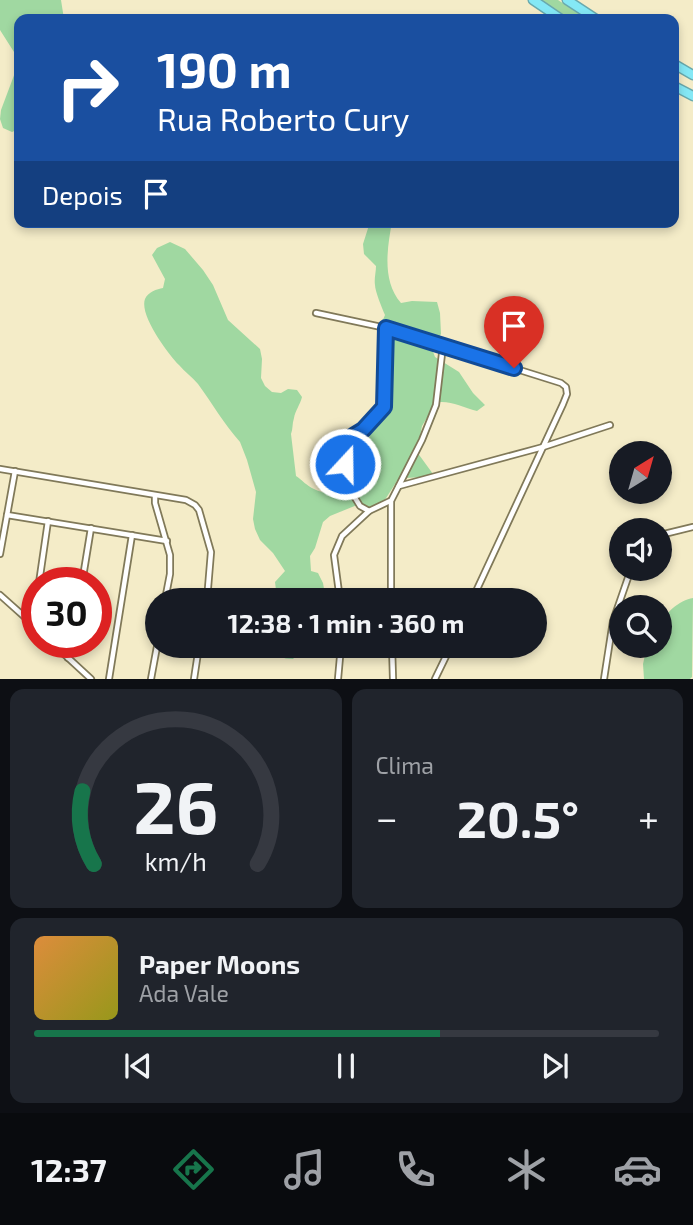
<!DOCTYPE html>
<html lang="pt">
<head>
<meta charset="utf-8">
<style>
  :root { --surface:#171b24; --page:#20242c; --text:#f1f3f6; --muted:#9ea1a6; --line:#363941; --accent:#17754b }
  body { margin:0; font-family:"Exo 2",sans-serif; background:var(--page); color:var(--text); height:100vh; display:flex; flex-direction:column; font-size:26px; white-space:nowrap }
  * { box-sizing:border-box; margin:0 }
  p { font-size:23px; color:var(--muted) }
  .icon { flex:none; width:38px; height:38px; fill:none; stroke:currentColor; stroke-width:2; stroke-linecap:round; stroke-linejoin:round }
  .map { position:relative; height:679px; overflow:hidden }
  .side { display:flex; flex-direction:column; gap:10px; padding:10px; background:#0d0f14; flex:1 }
  .side>* { flex:none }
  .top-card { position:absolute; left:14px; top:14px; width:665px; height:214px; border-radius:14px; box-shadow:0 4px 10px #0003; background:#1a4fa0; color:#fff; overflow:hidden }
  .needle { width:46px; rotate:37deg }
  .tools { position:absolute; left:609px; top:441px; display:grid; gap:14px }
  .tools a { display:grid; place-items:center; width:63px; height:63px; border-radius:50%; background:var(--surface); box-shadow:0 4px 10px #0003; font-size:35px }
  .speed { position:absolute; left:21px; top:567px; display:flex; gap:14px; font-size:35px; font-weight:700; text-align:center }
  .speed>* { display:grid; place-content:center; width:91px; height:91px; border-radius:50%; background:var(--surface); box-shadow:0 4px 10px #0003; line-height:1 }
  .speed .limit { border:10px solid #d22; background:#fff; color:#111 }
  .pin { position:absolute; display:grid; place-items:center; width:60px; height:60px; color:#fff; margin:-72px -30px; border-radius:50% 50% 50% 0; rotate:-45deg; box-shadow:0 0 7px #0007 }
  .pin .icon { rotate:45deg }
  .me { position:absolute; width:77px; margin:-38px; rotate:21deg; stroke-linejoin:round; filter:drop-shadow(0 0 5px #0008) }
  .turn { display:flex; align-items:center; gap:24px; height:147px; padding:0 28px; font-size:32px }
  .turn .icon { width:91px; height:91px; stroke-width:2.5 }
  .turn b { display:block; font-size:49px; line-height:60px }
  .then { display:flex; align-items:center; height:66px; padding:0 28px; background:#0003; gap:14px; font-size:26px }
  .big { font-size:52px; font-weight:700; line-height:1.1 }
  .side .widget { flex:1; display:flex; flex-direction:column; justify-content:center; gap:10px; min-width:0; padding:0 24px; border-radius:14px; background:var(--page) }
  .side .dial { align-items:center; gap:0 }
  .dial svg { height:182px; overflow:visible; fill:none; stroke:var(--line); stroke-width:7; stroke-linecap:round; text-anchor:middle }
  .dial text { fill:var(--text); stroke:none }
  .song { display:flex; align-items:center; gap:21px }
  .cover { width:84px; height:84px; border-radius:10px; background:linear-gradient(135deg,hsl(30 70% 55%),hsl(60 70% 35%)) }
  .played { height:7px; border-radius:4px; background:linear-gradient(90deg,var(--accent) 65%,var(--line) 65%) }
  .keys { display:flex; justify-content:space-around; direction:ltr }
  .heat { display:flex; justify-content:space-between; align-items:center; font-size:38px; direction:ltr }
  .side .tiles { flex:1; display:grid; gap:10px; grid-template-columns:1fr 1fr }
  .widget:last-child { grid-column:span 2 }
  .trip { position:absolute; left:145px; top:588px; width:402px; height:70px; border-radius:35px; background:var(--surface); box-shadow:0 4px 10px #0003; font-weight:700; line-height:70px; text-align:center }
  .tabs { display:flex; height:112px; justify-content:space-around; align-items:center; background:#090b0e; color:var(--muted) }
  .tabs .icon { width:49px; height:49px }
  .tabs .current { color:var(--accent) }
  .tabs b { font-size:32px; color:var(--text) }
  .map>svg:first-child { display:block }
  .green { fill:#a0d8a1 }
  .lines { fill:none; stroke-linecap:round; stroke-linejoin:round }
  .minor-casing { stroke:#807959; stroke-width:8 }
  .motorway-casing { stroke:#69a9ad; stroke-width:11 }
  .minor { stroke:#fff; stroke-width:4.5 }
  .motorway { stroke:#84e8f5; stroke-width:8 }
  .route-casing { stroke:#114b97; stroke-width:18 }
  .route { stroke:#1a73e8; stroke-width:12 }
</style>
</head>
<body>
<div class="map">
<svg width="693" height="679" viewBox="0 0 693 679">
  <rect width="100%" height="100%" fill="#f4ecc8"/>
  <!-- green -->
  <g class="green">
    <polygon points="0,0 61,0 64,19 19,19 19,46 14,52 0,30"/>
    <polygon points="541,0 558,0 587,19 570,19"/>
    <polygon points="19,62 19,129 12,132 3,128 0,119 1,110"/>
    <path d="M370,222H392C387,249 382,281 401,303L412,301L437,302L440,313L441,334L432,349L435,357L459,372L473,393L485,405L477,411C461,407 449,399 433,403L431,411L422,426L417,452L433,474L425,477L405,478L397,481L381,506L373,512L365,508L362,503L330,516L323,522L315,548L310,556L311,571L318,573L323,583L326,600H280L276,590L275,582L285,571L273,553L260,540L255,529L253,519L256,492L247,460L240,442C224,424 212,403 198,384C192,377 185,372 179,365C168,354 139,315 145,299C148,292 157,289 163,288L165,279L152,255L157,248L170,242L185,249L203,270L213,285L228,320L260,349L262,359L261,378L265,386L272,392L281,393L288,389L297,390L302,397C300,405 295,411 294,418C292,424 293,429 291,434L296,476C302,480 307,486 314,489C335,500 359,480 366,461C370,452 367,443 370,434C374,423 381,414 388,406L386,396L388,388L387,359L382,322L385,315C382,308 375,291 375,285C374,279 376,272 376,266L364,254L363,244Z"/>
    <path d="M693,598L692,677L690,679H644L643,664L647,646H660C660,640 659,633 660,628C662,614 680,600 693,598Z"/>
    <path d="M271,646H306L293,659C282,659 277,656 271,646Z"/>
  </g>
  <g class="lines">
    <!-- minor casing -->
    <g class="minor-casing">
      <g id="minor">
        <polyline points="316,313 386,328 561,383 566,387 567,394 563,404 472,600"/>
        <polyline points="386,328 384,407 363,430 350,437 345,464 352,493 360,506 369,511 390,501"/>
        <polyline points="0,469 186,500 195,505 199,510 211,552 207,600"/>
        <polyline points="399,486 543,447 610,425"/>
        <polyline points="155,496 155,503 170,555 170,574 165,600"/>
        <polyline points="7,515 167,541"/>
        <polyline points="660,535 693,527"/>
        <polyline points="0,554 15,471"/>
        <polyline points="39,583 48,521"/>
        <polyline points="82,583 91,528"/>
        <polyline points="0,595 37,628"/>
        <polyline points="340,600 334,555 342,536 369,511"/>
        <polyline points="391,600 391,501 422,440 436,405 443,345"/>
        <polyline points="31,624 37,596"/>
        <polyline points="51,642 91,679"/>
        <polyline points="392,646 393,679"/>
        <polyline points="68,658 71,642"/>
        <polyline points="109,679 132,535"/>
        <polyline points="151,679 158,641"/>
        <polyline points="194,679 199,646"/>
        <polyline points="338,679 341,646"/>
        <polyline points="435,679 451,646"/>
        <polyline points="604,679 613,621 631,569"/>
      </g>
    </g>
    <!-- motorway casing -->
    <g class="motorway-casing">
      <g id="motorway">
        <polyline points="533,0 561,19"/>
        <polyline points="567,0 596,19"/>
        <polyline points="674,64 693,75"/>
        <polyline points="674,86 693,96"/>
      </g>
    </g>
    <!-- minor -->
    <use href="#minor" class="minor"/>
    <!-- motorway -->
    <use href="#motorway" class="motorway"/>
  </g>
  <g class="lines">
    <!-- route casing -->
    <g class="route-casing">
      <polyline id="route" points="345,464 350,438 363,430 384,407 386,328 514,368"/>
    </g>
    <!-- route -->
    <use href="#route" class="route"/>
  </g>
</svg>
<div class="tools">
<a><svg class="needle" viewBox="-14 -14 28 28"><path d="M0-13l5 13h-10z" fill="#e53935"/><path d="M0 13l5-13h-10z" fill="#9ea1a6"/></svg></a>
<a><svg class="icon" aria-label="sound" viewBox="0 0 24 24"><path d="M4 9h4l5-4v14l-5-4H4zM17 9q2 3 0 6"/></svg></a>
<a><svg class="icon" aria-label="search" viewBox="0 0 24 24"><circle cx="10" cy="10" r="6"/><path d="M15 15l6 6"/></svg></a>
</div>
<div class="speed"><div class="limit">30</div></div>
<div class="pin" style="left:514px;top:368px;background:#d93025"><svg class="icon" aria-label="arrive" viewBox="0 0 24 24"><path d="M6 21V4h12l-3 4 3 4H6"/></svg></div>
<svg class="me" style="left:345px;top:464px" viewBox="-20 -20 40 40"><circle r="17" fill="#1a73e8" stroke="#fff" stroke-width="3"/><path d="M0-11L8 9 0 5-8 9z" fill="#fff"/></svg>
<div class="trip">12:38 · 1 min · 360 m</div>
<div class="top-card">
<div class="turn"><svg class="icon" aria-label="right" viewBox="0 0 24 24"><path d="M7 20v-9h11M14 6l5 5-5 5"/></svg><div><b>190 m</b>Rua Roberto Cury</div></div>
<div class="then">Depois<svg class="icon" aria-label="arrive" viewBox="0 0 24 24"><path d="M6 21V4h12l-3 4 3 4H6"/></svg></div>
</div>
</div>
<section class="side">
<div class="tiles">
<div class="widget dial"><svg viewBox="0 0 100 80">
<path d="M14 69A42 42 0 1 1 86 69"/>
<path d="M14 69A42 42 0 0 1 9 37" stroke="#17754b"/>
<text x="50" y="56" font-size="32" font-weight="700">26</text>
<text x="50" y="72" font-size="11">km/h</text>
</svg></div>
<div class="widget"><p>Clima</p>
<div class="heat"><a>−</a><b class="big">20.5°</b><a>+</a></div>
</div>
<div class="widget">
<div class="song"><i class="cover"></i><div><b>Paper Moons</b><p>Ada Vale</p></div></div>
<div class="played"></div>
<div class="keys"><svg class="icon" aria-label="previous" viewBox="0 0 24 24"><path d="M18 5L8 12l10 7zM5 5v14"/></svg><svg class="icon" aria-label="pause" viewBox="0 0 24 24"><path d="M8 5v14M16 5v14"/></svg><svg class="icon" aria-label="next" viewBox="0 0 24 24"><path d="M6 5l10 7-10 7zM19 5v14"/></svg></div>
</div>
</div>
</section>
<nav class="tabs">
<b>12:37</b>
<svg class="icon current" aria-label="directions" viewBox="0 0 24 24"><path d="M12 3l9 9-9 9-9-9zM9 14v-3h6M13 9l2 2-2 2"/></svg>
<svg class="icon" aria-label="music" viewBox="0 0 24 24"><path d="M9 18V5l10-2v13"/><circle cx="6" cy="18" r="3"/><circle cx="16" cy="16" r="3"/></svg>
<svg class="icon" aria-label="phone" viewBox="0 0 24 24"><path d="M5 4h4l2 5-3 2q2 4 5 5l2-3 5 2v4C11 20 4 13 5 4z"/></svg>
<svg class="icon" aria-label="climate" viewBox="0 0 24 24"><path d="M12 3v18M4 7l16 10M4 17L20 7"/></svg>
<svg class="icon" aria-label="car" viewBox="0 0 24 24"><path d="M5 17H2v-5l4-1 3-4h7l3 4 3 1v5h-3M9 17h6M6 11h13"/><circle cx="7" cy="17" r="2"/><circle cx="17" cy="17" r="2"/></svg>
</nav>
</body>
</html>
